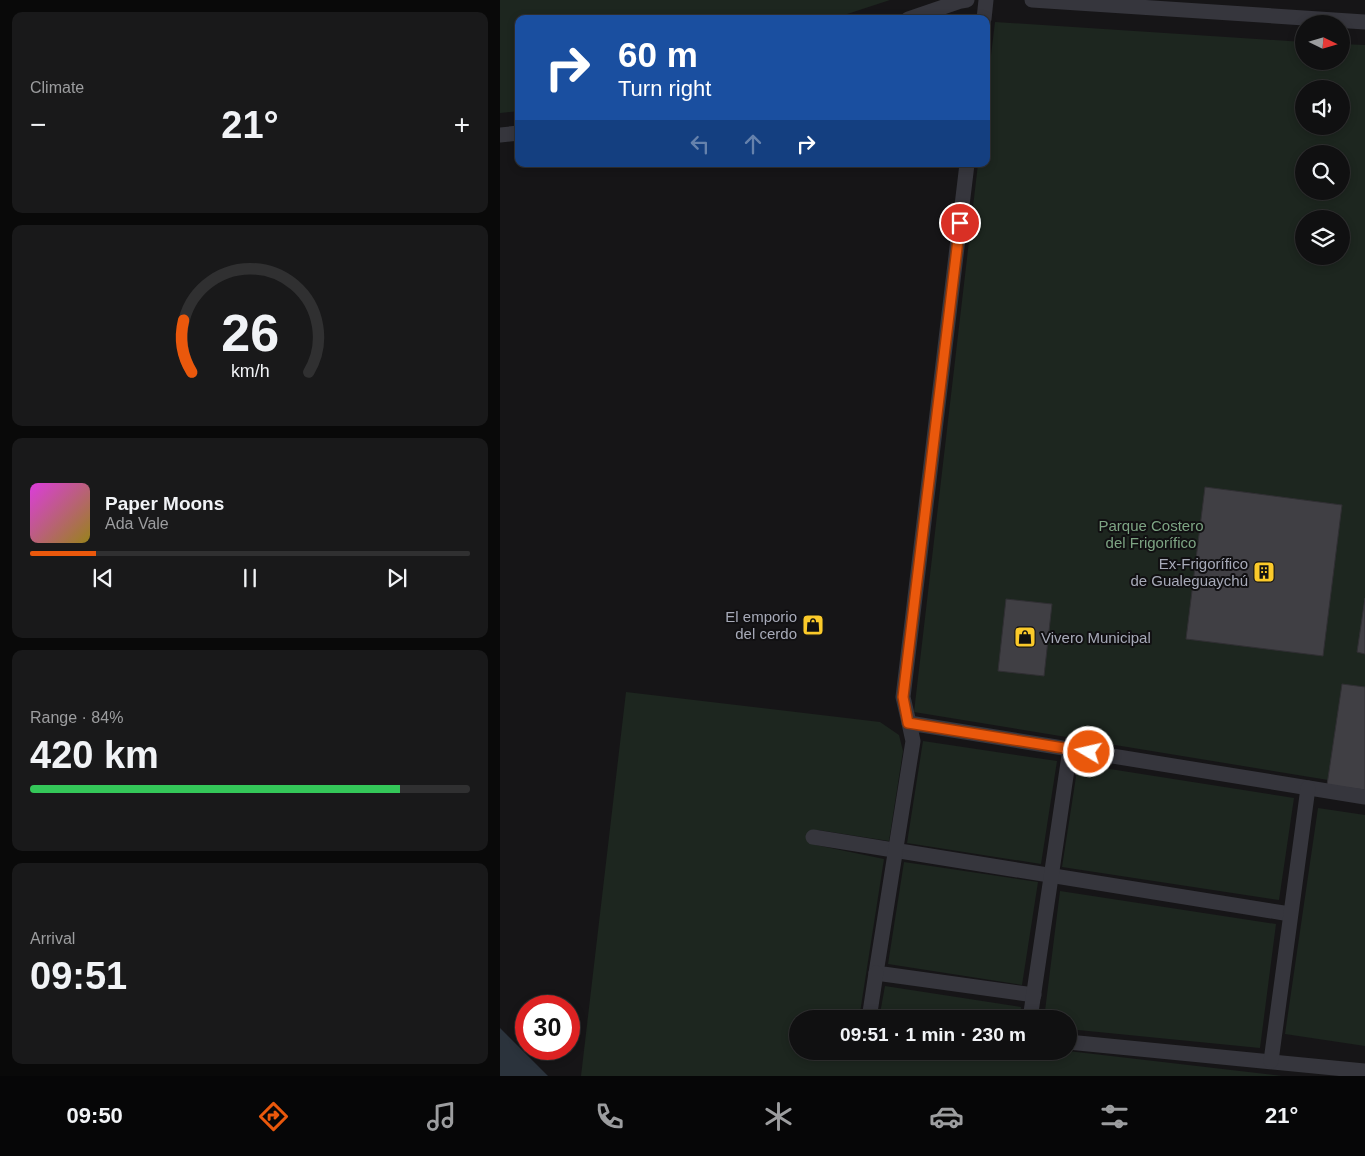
<!DOCTYPE html>
<html lang="en">
<head>
<meta charset="utf-8">
<style>
  :root { --surface:#101011; --page:#19191a; --text:#f1f3f6; --muted:#9c9d9f; --line:#303031; --accent:#ea580c }
  body { margin:0; font-family:Helvetica,sans-serif; background:var(--page); color:var(--text); height:100vh; display:flex; flex-direction:column; font-size:19px; white-space:nowrap }
  * { box-sizing:border-box; margin:0 }
  p { font-size:16px; color:var(--muted) }
  .icon { flex:none; width:28px; height:28px; fill:none; stroke:currentColor; stroke-width:2; stroke-linecap:round; stroke-linejoin:round }
  .map { position:relative; flex:1; overflow:hidden }
  .side { display:flex; flex-direction:column; gap:12px; padding:12px; background:#090909; width:500px }
  .side>* { flex:none }
  .hud { position:absolute; left:15px; top:15px; width:475px; height:152px; border-radius:10px; box-shadow:0 2px 8px #0003,0 0 0 1px var(--line); background:#1a4fa0; color:#fff; overflow:hidden }
  .needle { width:32px; rotate:95deg }
  .buttons { position:absolute; left:795px; top:15px; display:grid; gap:10px }
  .buttons a { display:grid; place-items:center; width:55px; height:55px; border-radius:50%; background:var(--surface); box-shadow:0 2px 8px #0003,0 0 0 1px var(--line); font-size:25px }
  .speed { position:absolute; left:15px; top:995px; display:flex; gap:10px; font-size:25px; font-weight:700; text-align:center }
  .speed>* { display:grid; place-content:center; width:65px; height:65px; border-radius:50%; background:var(--surface); box-shadow:0 2px 8px #0003,0 0 0 1px var(--line); line-height:1 }
  .speed .limit { border:8px solid #d22; background:#fff; color:#111 }
  .pin { position:absolute; display:grid; place-items:center; width:42px; height:42px; color:#fff; margin:-21px; border:2px solid #fff; border-radius:50%; box-shadow:0 1px 5px #0007 }
  .me { position:absolute; width:55px; margin:-28px; rotate:279deg; stroke-linejoin:round; filter:drop-shadow(0 0 4px #0008) }
  .turn { display:flex; align-items:center; gap:18px; height:105px; padding:0 20px; font-size:22px }
  .turn .icon { width:65px; height:65px; stroke-width:2.5 }
  .turn b { display:block; font-size:35px; line-height:42px }
  .lanes { display:flex; align-items:center; height:48px; padding:0 20px; background:#0003; justify-content:center; gap:25px; direction:ltr }
  .lanes .off { opacity:.35 }
  .big { font-size:38px; font-weight:800; line-height:1.1 }
  .side .tile { flex:1; display:flex; flex-direction:column; justify-content:center; gap:8px; min-width:0; padding:0 18px; border-radius:10px; background:var(--page) }
  .side .dial { align-items:center; gap:0 }
  .dial svg { height:130px; overflow:visible; fill:none; stroke:var(--line); stroke-width:7; stroke-linecap:round; text-anchor:middle }
  .dial text { fill:var(--text); stroke:none }
  .song { display:flex; align-items:center; gap:15px }
  .cover { width:60px; height:60px; border-radius:8px; background:linear-gradient(135deg,hsl(300 70% 55%),hsl(50 70% 35%)) }
  .played { height:5px; border-radius:2px; background:linear-gradient(90deg,var(--accent) 15%,var(--line) 15%) }
  .keys { display:flex; justify-content:space-around; direction:ltr }
  .heat { display:flex; justify-content:space-between; align-items:center; font-size:28px; direction:ltr }
  .charge { height:8px; border-radius:4px; background:linear-gradient(90deg,#34c759 84%,var(--line) 0) }
  .trip { position:absolute; left:289px; top:1010px; width:288px; height:50px; border-radius:25px; background:var(--surface); box-shadow:0 2px 8px #0003,0 0 0 1px var(--line); font-weight:800; line-height:50px; text-align:center }
  .tabs { display:flex; height:80px; justify-content:space-around; align-items:center; background:#060607; color:var(--muted) }
  .tabs .icon { width:35px; height:35px }
  .tabs .active { color:var(--accent) }
  .tabs b { font-size:22px; color:var(--text) }
  main { display:flex; flex:1; min-height:0 }
  .map>svg:first-child { display:block }
  .green { fill:#1d261f; fill-rule:evenodd }
  .water { fill:#2b333c }
  .building { fill:#403f44; stroke:#302f33 }
  .lines { fill:none; stroke-linecap:round; stroke-linejoin:round }
  .minor { stroke:#36363d; stroke-width:15 }
  .route-casing { stroke:#983908; stroke-width:12 }
  .route { stroke:#ea580c; stroke-width:9 }
  .labels { text-anchor:middle; dominant-baseline:central; stroke-width:4; stroke-linejoin:round; paint-order:stroke }
  .park-label { font-size:15px; fill:#7da483; stroke:#111012 }
  .poi-label { font-size:15px; fill:#a7aab8; stroke:#111012; text-anchor:end }
</style>
</head>
<body>
<main>
<section class="side">
<div class="tile"><p>Climate</p>
<div class="heat"><a>−</a><b class="big">21°</b><a>+</a></div>
</div>
<div class="tile dial"><svg viewBox="0 0 100 80">
<path d="M14 69A42 42 0 1 1 86 69"/>
<path d="M14 69A42 42 0 0 1 9 37" stroke="#ea580c"/>
<text x="50" y="56" font-size="32" font-weight="700">26</text>
<text x="50" y="72" font-size="11">km/h</text>
</svg></div>
<div class="tile">
<div class="song"><i class="cover"></i><div><b>Paper Moons</b><p>Ada Vale</p></div></div>
<div class="played"></div>
<div class="keys"><svg class="icon" aria-label="previous" viewBox="0 0 24 24"><path d="M18 5L8 12l10 7zM5 5v14"/></svg><svg class="icon" aria-label="pause" viewBox="0 0 24 24"><path d="M8 5v14M16 5v14"/></svg><svg class="icon" aria-label="next" viewBox="0 0 24 24"><path d="M6 5l10 7-10 7zM19 5v14"/></svg></div>
</div>
<div class="tile"><p>Range · 84%</p><b class="big">420 km</b><div class="charge"></div></div>
<div class="tile"><p>Arrival</p><b class="big">09:51</b></div>
</section>
<div class="map">
<svg width="865" height="1076" viewBox="0 0 865 1076">
  <rect width="100%" height="100%" fill="#161517"/>
  <!-- green -->
  <g class="green">
    <polygon points="0,0 390,0 332,19 19,19 19,111 0,113"/>
    <path d="M495,22L804,42V61H841V44L865,45V786L414,712L478,164H486V97ZM804,89H841V126H804ZM804,154H841V191H804ZM804,219H841V256H804Z"/>
    <polygon points="126,692 380,722 399,735 403,751 389,841 318,830 316,845 384,859 359,1019 298,1019 298,1051 568,1051 782,1076 81,1076"/>
    <polygon points="423,741 557,761 541,864 407,843"/>
    <polygon points="578,764 794,798 779,900 562,867"/>
    <polygon points="818,808 865,815 865,1046 785,1034"/>
    <polygon points="404,862 538,882 522,985 388,964"/>
    <polygon points="560,891 776,924 760,1048 568,1029 568,1019 544,1019"/>
    <polygon points="385,986 521,1007 520,1019 379,1019"/>
  </g>
  <!-- water -->
  <polygon class="water" points="0,1028 48,1076 0,1076"/>
  <!-- building -->
  <g class="building">
    <polygon points="705,487 842,505 823,656 686,639"/>
    <polygon points="865,598 865,654 857,652"/>
    <polygon points="506,599 552,604 544,676 498,671"/>
    <polygon points="842,684 865,687 865,790 827,785"/>
  </g>
  <g class="lines">
    <!-- minor -->
    <g class="minor">
      <polyline points="532,0 865,22"/>
      <polyline points="408,19 461,1 467,0"/>
      <polyline points="484,19 486,0"/>
      <polyline points="0,135 19,133"/>
      <polyline points="409,723 403,697 467,164"/>
      <polyline points="313,837 790,914"/>
      <polyline points="534,995 376,973 413,741 409,723 865,797"/>
      <polyline points="369,1019 376,973"/>
      <polyline points="530,1019 570,749"/>
      <polyline points="568,1042 865,1071"/>
      <polyline points="771,1061 808,788"/>
    </g>
  </g>
  <g class="lines">
    <!-- route casing -->
    <g class="route-casing">
      <polyline id="route" points="460,223 403,697 408,723 589,752"/>
    </g>
    <!-- route -->
    <use href="#route" class="route"/>
  </g>
  <!-- icons -->
  <defs>
    <g id="building-square" transform="scale(1.125)"><rect x="-9" y="-9" width="18" height="18" rx="4" fill="#fbca2a" stroke="#111012"/><path d="M-4-6H4V6H1V3H-1V6H-4ZM-2.5-4.3h1.7v1.8h-1.7ZM.8-4.3h1.7v1.8H.8ZM-2.5-1h1.7V.8h-1.7ZM.8-1h1.7V.8H.8Z" fill="#111"/></g>
    <g id="shop-square" transform="scale(1.125)"><rect x="-9" y="-9" width="18" height="18" rx="4" fill="#fbca2a" stroke="#111012"/><path d="M-5-2.5h2.3a2.7 3.5 0 0 1 5.4 0H5L5.5 6h-11ZM-1.5-2.5h3a1.5 2.3 0 0 0-3 0Z" fill="#111"/></g>
  </defs>
  <g fill-rule="evenodd">
    <use href="#building-square" x="764" y="572"/>
    <use href="#shop-square" x="313" y="625"/>
    <use href="#shop-square" x="525" y="637"/>
  </g>
  <g class="labels">
    <!-- park labels -->
    <g class="park-label">
      <text x="651" y="525">Parque Costero<tspan x="651" dy="17">del Frigorífico</tspan></text>
    </g>
    <!-- poi labels -->
    <g class="poi-label">
      <text x="748" y="563">Ex-Frigorífico<tspan x="748" dy="17">de Gualeguaychú</tspan></text>
      <text x="297" y="616">El emporio<tspan x="297" dy="17">del cerdo</tspan></text>
      <text x="541" y="637" text-anchor="start">Vivero Municipal</text>
    </g>
  </g>
</svg>
<div class="buttons">
<a><svg class="needle" viewBox="-14 -14 28 28"><path d="M0-13l5 13h-10z" fill="#e53935"/><path d="M0 13l5-13h-10z" fill="#9c9d9f"/></svg></a>
<a><svg class="icon" aria-label="sound" viewBox="0 0 24 24"><path d="M4 9h4l5-4v14l-5-4H4zM17 9q2 3 0 6"/></svg></a>
<a><svg class="icon" aria-label="search" viewBox="0 0 24 24"><circle cx="10" cy="10" r="6"/><path d="M15 15l6 6"/></svg></a>
<a><svg class="icon" aria-label="layers" viewBox="0 0 24 24"><path d="M12 4l9 5-9 5-9-5zM3 14l9 5 9-5"/></svg></a>
</div>
<div class="speed"><div class="limit">30</div></div>
<div class="pin" style="left:460px;top:223px;background:#d93025"><svg class="icon" aria-label="arrive" viewBox="0 0 24 24"><path d="M6 21V4h12l-3 4 3 4H6"/></svg></div>
<svg class="me" style="left:589px;top:752px" viewBox="-20 -20 40 40"><circle r="17" fill="#ea580c" stroke="#fff" stroke-width="3"/><path d="M0-11L8 9 0 5-8 9z" fill="#fff"/></svg>
<div class="trip">09:51 · 1 min · 230 m</div>
<div class="hud">
<div class="turn"><svg class="icon" aria-label="right" viewBox="0 0 24 24"><path d="M7 20v-9h11M14 6l5 5-5 5"/></svg><div><b>60 m</b>Turn right</div></div>
<div class="lanes"><svg class="icon off" aria-label="left" viewBox="0 0 24 24"><path d="M17 20v-9H6M10 6l-5 5 5 5"/></svg><svg class="icon off" aria-label="ahead" viewBox="0 0 24 24"><path d="M12 20V5M6 11l6-6 6 6"/></svg><svg class="icon" aria-label="right" viewBox="0 0 24 24"><path d="M7 20v-9h11M14 6l5 5-5 5"/></svg></div>
</div>
</div>
</main>
<nav class="tabs">
<b>09:50</b>
<svg class="icon active" aria-label="directions" viewBox="0 0 24 24"><path d="M12 3l9 9-9 9-9-9zM9 14v-3h6M13 9l2 2-2 2"/></svg>
<svg class="icon" aria-label="music" viewBox="0 0 24 24"><path d="M9 18V5l10-2v13"/><circle cx="6" cy="18" r="3"/><circle cx="16" cy="16" r="3"/></svg>
<svg class="icon" aria-label="phone" viewBox="0 0 24 24"><path d="M5 4h4l2 5-3 2q2 4 5 5l2-3 5 2v4C11 20 4 13 5 4z"/></svg>
<svg class="icon" aria-label="climate" viewBox="0 0 24 24"><path d="M12 3v18M4 7l16 10M4 17L20 7"/></svg>
<svg class="icon" aria-label="car" viewBox="0 0 24 24"><path d="M5 17H2v-5l4-1 3-4h7l3 4 3 1v5h-3M9 17h6M6 11h13"/><circle cx="7" cy="17" r="2"/><circle cx="17" cy="17" r="2"/></svg>
<svg class="icon" aria-label="filters" viewBox="0 0 24 24"><path d="M4 7h16M4 17h16"/><circle cx="9" cy="7" r="2"/><circle cx="15" cy="17" r="2"/></svg>
<b>21°</b>
</nav>
</body>
</html>
